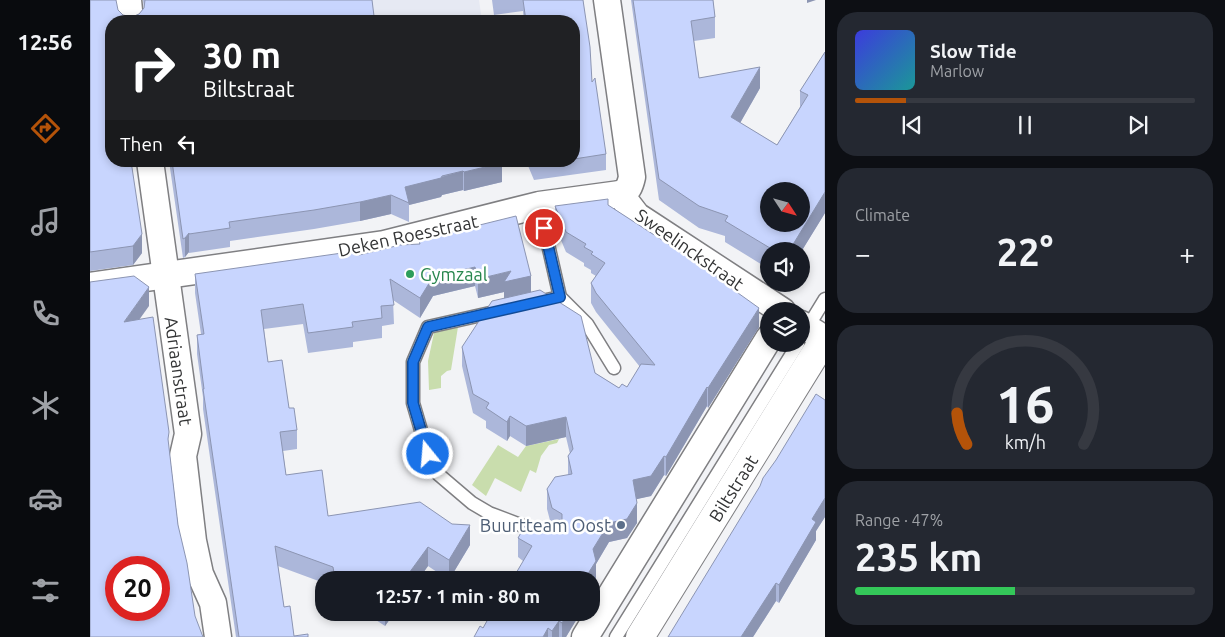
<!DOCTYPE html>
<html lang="en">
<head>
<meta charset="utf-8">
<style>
  :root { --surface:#171b24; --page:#242831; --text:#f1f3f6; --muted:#9ea1a6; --line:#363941; --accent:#b45309 }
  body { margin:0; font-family:Ubuntu,sans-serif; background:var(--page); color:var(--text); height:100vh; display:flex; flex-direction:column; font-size:19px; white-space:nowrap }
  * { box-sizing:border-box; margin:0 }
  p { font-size:16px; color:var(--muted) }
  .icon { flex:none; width:28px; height:28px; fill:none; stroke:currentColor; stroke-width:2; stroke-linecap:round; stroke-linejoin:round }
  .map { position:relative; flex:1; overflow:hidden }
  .details { display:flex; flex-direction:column; gap:12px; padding:12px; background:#0d0f14; width:400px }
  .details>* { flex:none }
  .hud { position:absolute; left:15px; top:15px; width:475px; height:152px; border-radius:20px; box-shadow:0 2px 8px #0003; background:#202124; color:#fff; overflow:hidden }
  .needle { width:32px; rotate:126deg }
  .controls { position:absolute; left:670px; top:182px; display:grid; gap:10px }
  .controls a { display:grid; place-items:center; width:50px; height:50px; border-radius:50%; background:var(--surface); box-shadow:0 2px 8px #0003; font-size:25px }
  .speed { position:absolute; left:15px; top:556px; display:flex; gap:10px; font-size:25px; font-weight:700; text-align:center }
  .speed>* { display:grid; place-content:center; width:65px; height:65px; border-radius:50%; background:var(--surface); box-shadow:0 2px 8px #0003; line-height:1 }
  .speed .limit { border:8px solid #d22; background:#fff; color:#111 }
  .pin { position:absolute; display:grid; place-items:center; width:42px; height:42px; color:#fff; margin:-21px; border:2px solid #fff; border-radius:50%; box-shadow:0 1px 5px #0007 }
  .me { position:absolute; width:55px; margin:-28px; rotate:343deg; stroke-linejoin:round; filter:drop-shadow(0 0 4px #0008) }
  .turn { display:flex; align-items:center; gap:18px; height:105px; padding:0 15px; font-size:22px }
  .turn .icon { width:65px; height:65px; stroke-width:2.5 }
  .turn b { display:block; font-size:35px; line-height:42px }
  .then { display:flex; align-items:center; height:48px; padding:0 15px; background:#0003; gap:10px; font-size:19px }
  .big { font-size:38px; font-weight:700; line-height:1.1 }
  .details .widget { flex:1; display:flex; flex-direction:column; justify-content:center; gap:8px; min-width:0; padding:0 18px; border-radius:20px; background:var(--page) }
  .details .dial { align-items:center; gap:0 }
  .dial svg { height:130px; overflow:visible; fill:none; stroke:var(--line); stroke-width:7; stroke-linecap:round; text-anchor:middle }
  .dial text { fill:var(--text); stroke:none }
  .song { display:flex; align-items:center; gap:15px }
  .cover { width:60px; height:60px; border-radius:8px; background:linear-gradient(135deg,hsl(240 70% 55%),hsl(180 70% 35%)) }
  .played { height:5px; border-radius:2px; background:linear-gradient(90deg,var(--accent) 15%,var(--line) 15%) }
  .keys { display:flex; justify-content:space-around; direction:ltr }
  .heat { display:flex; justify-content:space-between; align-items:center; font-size:28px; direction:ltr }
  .charge { height:8px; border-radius:4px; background:linear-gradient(90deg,#34c759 47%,var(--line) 0) }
  .trip { position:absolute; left:225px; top:571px; width:285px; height:50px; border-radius:20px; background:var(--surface); box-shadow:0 2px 8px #0003; font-weight:700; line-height:50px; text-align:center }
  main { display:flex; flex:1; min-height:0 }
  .menu { display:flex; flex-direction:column; width:90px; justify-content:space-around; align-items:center; background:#090b0e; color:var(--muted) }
  .menu .icon { width:35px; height:35px }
  .menu .selected { color:var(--accent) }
  .menu b { font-size:22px; color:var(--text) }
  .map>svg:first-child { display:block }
  .built { fill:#e6e9f3 }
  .green { fill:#c9ddad }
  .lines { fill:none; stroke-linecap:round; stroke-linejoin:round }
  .service-casing { stroke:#7f7f82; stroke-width:15 }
  .minor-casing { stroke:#7f7f82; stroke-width:29 }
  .tertiary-casing { stroke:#7f7f82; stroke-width:30 }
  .service { stroke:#fff; stroke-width:12 }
  .minor { stroke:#fff; stroke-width:26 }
  .tertiary { stroke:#fff; stroke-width:28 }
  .wall { fill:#acb7da }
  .shaded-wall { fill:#8c95b2 }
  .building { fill:#c8d5fe; stroke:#8c95b2; fill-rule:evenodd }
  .route-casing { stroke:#114b97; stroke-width:12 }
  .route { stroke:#1a73e8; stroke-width:9 }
  .leisure-dot { fill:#2e9e5b; stroke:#fff; stroke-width:2 }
  .service-dot { fill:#5c6f8a; stroke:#fff; stroke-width:2 }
  .labels { text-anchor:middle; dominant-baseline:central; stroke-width:5; stroke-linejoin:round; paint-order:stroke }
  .street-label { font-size:18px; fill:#333435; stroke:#fff }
  .leisure-label { font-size:18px; fill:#27864d; stroke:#fff; text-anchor:start }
  .service-label { font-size:18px; fill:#4e5e75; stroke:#fff; text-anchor:end }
</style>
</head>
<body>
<main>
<nav class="menu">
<b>12:56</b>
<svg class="icon selected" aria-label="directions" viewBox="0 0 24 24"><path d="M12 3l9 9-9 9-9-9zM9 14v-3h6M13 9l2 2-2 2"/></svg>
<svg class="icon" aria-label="music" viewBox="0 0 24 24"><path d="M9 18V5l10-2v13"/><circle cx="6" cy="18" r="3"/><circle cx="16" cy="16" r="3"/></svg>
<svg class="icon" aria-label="phone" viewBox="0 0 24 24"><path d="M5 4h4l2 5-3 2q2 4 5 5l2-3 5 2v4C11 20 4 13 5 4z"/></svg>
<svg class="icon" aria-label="climate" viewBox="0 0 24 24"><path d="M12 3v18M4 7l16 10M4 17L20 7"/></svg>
<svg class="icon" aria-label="car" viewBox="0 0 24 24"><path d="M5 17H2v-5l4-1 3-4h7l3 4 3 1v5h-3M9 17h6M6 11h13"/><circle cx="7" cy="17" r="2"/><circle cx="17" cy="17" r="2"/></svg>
<svg class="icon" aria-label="filters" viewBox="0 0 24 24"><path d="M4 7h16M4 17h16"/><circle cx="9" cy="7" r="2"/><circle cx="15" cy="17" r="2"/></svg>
</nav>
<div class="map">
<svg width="735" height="637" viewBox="0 0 735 637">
  <rect width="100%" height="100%" fill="#f2f3f6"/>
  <!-- built -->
  <polygon class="built" points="123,0 389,0 392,21 126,21"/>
  <!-- green -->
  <g class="green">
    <polygon points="368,327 361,370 357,371 351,376 351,388 339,390 338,361 344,333"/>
    <polygon points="469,439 467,443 459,445 451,456 446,473 440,470 431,492 405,478 396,496 382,485 408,445 428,457 436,446"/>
  </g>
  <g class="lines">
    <!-- service casing -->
    <g class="service-casing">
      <g id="service">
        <polyline points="449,205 470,297 497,324 524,368"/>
        <polyline points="448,302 470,297"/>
        <polyline points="409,311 338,327 323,362 323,403 338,454 348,474 382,503 399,513 449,532"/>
        <polyline points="716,330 735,299"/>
        <polyline points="526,637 708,344"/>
      </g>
    </g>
    <!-- minor casing -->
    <g class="minor-casing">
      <g id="minor">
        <polyline points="38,0 40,21"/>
        <polyline points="60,161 98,434 93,456 103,541 110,574 123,603 128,637"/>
        <polyline points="530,194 547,216 692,311"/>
        <path d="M0,286L294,244L449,205L530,194C538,191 540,186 542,177L517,0"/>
        <polyline points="711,324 735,339"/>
        <polyline points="495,637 679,338"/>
      </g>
    </g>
    <!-- tertiary casing -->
    <g class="tertiary-casing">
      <polyline id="tertiary" points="550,637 735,338"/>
    </g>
    <!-- service -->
    <use href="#service" class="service"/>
    <!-- minor -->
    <use href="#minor" class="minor"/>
    <!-- tertiary -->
    <use href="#tertiary" class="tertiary"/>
  </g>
  <!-- wall -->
  <g class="wall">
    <polygon points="0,0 28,10 33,15 42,17 49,14 54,8 53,0 282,0 284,21 21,21 52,253 43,265 0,271"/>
    <polygon points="402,0 493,0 502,82 516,154 516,170 444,180 436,161 484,161 484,21 434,21 433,11 404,15"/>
    <polygon points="541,0 623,0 625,17 625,38 604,41 609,78 670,88 650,123 687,145 710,107 710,91 735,52 735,213 711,252 711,251 679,251 679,269 635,242 635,236 609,228 569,200"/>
    <polygon points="79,161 411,161 412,182 374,191 373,190 352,195 351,197 319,205 319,222 301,214 270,221 224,229 140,241 140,247 99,253 99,252 95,257 93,258"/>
    <polygon points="518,205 602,260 627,278 669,327 618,408 617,406 576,476 574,475 561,496 546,499 547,523 537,538 519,542 506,564 506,581 501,588 501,580 433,561 428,557 428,538 465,530 462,528 457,509 457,489 478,475 478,456 480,454 476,437 436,446 420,436 417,441 396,428 396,421 383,413 372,366 372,347 414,298 414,292 388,298 385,286 343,296 330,318 303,300 304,324 292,326 292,338 263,342 263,347 218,353 213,324 174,329 178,362 199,408 207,430 207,449 193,451 196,475 238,516 380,545 359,580 338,566 328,580 234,580 234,583 188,566 194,607 204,636 218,637 146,637 113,409 113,397 107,354 107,335 111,334 105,293 105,274 273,254 329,244 329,240 441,292 505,373 529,388 537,387 550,367 506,312 501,303 501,283 506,276 501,273 501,270 494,266 494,263 476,252 465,226 465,206"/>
    <polygon points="735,400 735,517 726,531 726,540 689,603 686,601 663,637 578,637"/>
    <polygon points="274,612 305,612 295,626"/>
    <polygon points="402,612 491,612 476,637 384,637 393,628"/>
  </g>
  <!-- shaded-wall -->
  <g class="shaded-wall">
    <polygon points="717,0 726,0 717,3"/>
    <polygon points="670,67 670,88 641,139 641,117"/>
    <polygon points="412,163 412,182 374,191 374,172"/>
    <polygon points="373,171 373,190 352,195 351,197 319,205 315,187"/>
    <polygon points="735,192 735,213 711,252 711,251 699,251"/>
    <polygon points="301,195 301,214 270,221 270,202"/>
    <polygon points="99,233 99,252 95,257 95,238"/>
    <polygon points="52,234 52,253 43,265 43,246"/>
    <polygon points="385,267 385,286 343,296 330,318 330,298 343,277"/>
    <polygon points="421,271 441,276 441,295 414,301 414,292 388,298 388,279"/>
    <polygon points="59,287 59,306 34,341 34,322"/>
    <polygon points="669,308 669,327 618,408 618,388"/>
    <polygon points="617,387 617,406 576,476 576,457"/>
    <polygon points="420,416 420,436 417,441 417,422"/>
    <polygon points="476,417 476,437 436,446 436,426"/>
    <polygon points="574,456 574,475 561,496 543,500 543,480"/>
    <polygon points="735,498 735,517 726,531 726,540 689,603 689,585 722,519"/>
    <polygon points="547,503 547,523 537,538 519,542 506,564 506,581 501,588 501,580 494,580 503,549 519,523"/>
    <polygon points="380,525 380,545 359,580 359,560"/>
    <polygon points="338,547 338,566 328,580 314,580"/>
    <polygon points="686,583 686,601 663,637 651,637"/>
    <polygon points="295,612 305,612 295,626"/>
    <polygon points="479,612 491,612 476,637 472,637 472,623"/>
    <polygon points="469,621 469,637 462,637 462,631"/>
    <polygon points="458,628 458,637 453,637"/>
  </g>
  <!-- building -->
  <g class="building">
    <polygon points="0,0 26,0 28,10 33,15 42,17 49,14 54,8 55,0 282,0 284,16 249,21 21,21 21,161 41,161 52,234 43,246 0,252"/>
    <polygon points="433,0 493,0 500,47 502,82 505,78 516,154 484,159 484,21 436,21"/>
    <path d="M543,0H623L625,17L601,21L609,78L670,67L641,117L687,145L718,95L710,91L735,52V192L699,251H685L635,221L638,216L609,206L569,179ZM679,191H711V224H679Z"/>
    <polygon points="82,161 411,161 412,163 374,172 373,171 352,176 351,178 315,187 319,203 301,195 270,202 224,210 139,222 140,228 99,234 99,233 95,238 93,239"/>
    <polygon points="443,161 465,161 444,164"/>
    <polygon points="518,199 518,205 592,253 600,253 602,260 618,271 624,271 627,278 669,308 618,388 617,387 576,457 574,456 561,476 543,480 547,503 537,519 519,523 503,549 506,561 494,580 422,580 442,546 428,538 437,522 467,530 466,526 472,522 472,514 462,508 457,489 465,477 482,474 478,456 483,449 476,417 436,426 420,416 417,422 396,408 399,403 383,394 372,347 402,301 450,290 491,316 505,373 529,388 532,384 537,387 551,364 565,365 506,293 501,283 515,263 501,254 503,252 494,247 496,244 476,232 465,206"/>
    <polygon points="426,216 441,276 414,282 421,271 388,279 385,267 343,277 330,298 300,279 304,305 291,306 292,318 262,322 263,327 218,333 213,304 171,310 178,362 192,360 199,408 204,408 207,430 190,432 196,475 232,470 238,516 330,502 362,524 380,525 359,560 338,547 314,580 255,580 244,573 243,567 185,546 194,607 200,606 204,636 218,634 218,637 149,637 113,389 114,389 107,335 114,334 105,274 273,250 269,255 310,245 330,244 329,240"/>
    <path d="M44,276L59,287L34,322L63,317L79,432L78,439L88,525L97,563L105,616L113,637H0V282ZM26,568H69V610H26Z"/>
    <polygon points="726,394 735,400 735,498 722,519 726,522 689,585 686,583 651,637 578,637 642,532 670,486 673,478 686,460"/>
    <polygon points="402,612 479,612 472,623 469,621 462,631 458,628 453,637 384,637 390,626 393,628"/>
  </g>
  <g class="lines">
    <!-- route casing -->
    <g class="route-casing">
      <polyline id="route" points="338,454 323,403 323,362 338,327 470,297 454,228"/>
    </g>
    <!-- route -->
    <use href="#route" class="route"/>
  </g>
  <!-- markers -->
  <circle class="leisure-dot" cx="320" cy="274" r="5"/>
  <circle class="service-dot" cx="531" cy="525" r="5"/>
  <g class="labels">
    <!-- street labels -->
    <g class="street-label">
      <text transform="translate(318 235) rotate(-12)">Deken Roesstraat</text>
      <text transform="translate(600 249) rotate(35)">Sweelinckstraat</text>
      <text transform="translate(89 371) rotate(82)">Adriaanstraat</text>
      <text transform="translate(643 488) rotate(-58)">Biltstraat</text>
    </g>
    <!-- leisure labels -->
    <g class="leisure-label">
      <text x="330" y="274">Gymzaal</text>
    </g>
    <!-- service labels -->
    <g class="service-label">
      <text x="521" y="525">Buurtteam Oost</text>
    </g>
  </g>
</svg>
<div class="controls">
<a><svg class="needle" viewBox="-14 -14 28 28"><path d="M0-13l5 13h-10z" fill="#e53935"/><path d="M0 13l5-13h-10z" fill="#9ea1a6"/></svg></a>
<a><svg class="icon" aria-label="sound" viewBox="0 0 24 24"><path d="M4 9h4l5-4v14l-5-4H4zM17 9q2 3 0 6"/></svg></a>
<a><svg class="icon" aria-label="layers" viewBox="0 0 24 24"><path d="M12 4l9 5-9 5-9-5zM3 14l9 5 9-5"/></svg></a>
</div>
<div class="speed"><div class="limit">20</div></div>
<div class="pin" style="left:454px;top:228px;background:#d93025"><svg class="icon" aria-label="arrive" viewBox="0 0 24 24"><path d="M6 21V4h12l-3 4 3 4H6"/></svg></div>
<svg class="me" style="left:338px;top:454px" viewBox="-20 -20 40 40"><circle r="17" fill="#1a73e8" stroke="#fff" stroke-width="3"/><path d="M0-11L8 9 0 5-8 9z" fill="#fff"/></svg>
<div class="trip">12:57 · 1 min · 80 m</div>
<div class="hud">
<div class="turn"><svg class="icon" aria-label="right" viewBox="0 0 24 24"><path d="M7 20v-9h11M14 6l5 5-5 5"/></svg><div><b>30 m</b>Biltstraat</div></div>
<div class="then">Then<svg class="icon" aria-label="left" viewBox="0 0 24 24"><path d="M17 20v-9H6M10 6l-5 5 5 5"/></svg></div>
</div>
</div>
<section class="details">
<div class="widget">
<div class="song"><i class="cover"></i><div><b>Slow Tide</b><p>Marlow</p></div></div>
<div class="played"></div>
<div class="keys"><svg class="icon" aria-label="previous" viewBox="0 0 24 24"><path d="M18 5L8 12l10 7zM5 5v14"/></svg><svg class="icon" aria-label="pause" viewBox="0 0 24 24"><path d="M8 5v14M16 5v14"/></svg><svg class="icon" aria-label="next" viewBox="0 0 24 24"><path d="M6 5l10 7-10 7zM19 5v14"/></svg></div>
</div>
<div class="widget"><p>Climate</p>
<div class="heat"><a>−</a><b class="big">22°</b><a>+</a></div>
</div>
<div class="widget dial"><svg viewBox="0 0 100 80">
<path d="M14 69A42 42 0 1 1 86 69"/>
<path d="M14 69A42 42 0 0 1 8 50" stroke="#b45309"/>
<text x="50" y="56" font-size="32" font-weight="700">16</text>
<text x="50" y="72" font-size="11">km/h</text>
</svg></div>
<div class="widget"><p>Range · 47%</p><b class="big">235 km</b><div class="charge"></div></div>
</section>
</main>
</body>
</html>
